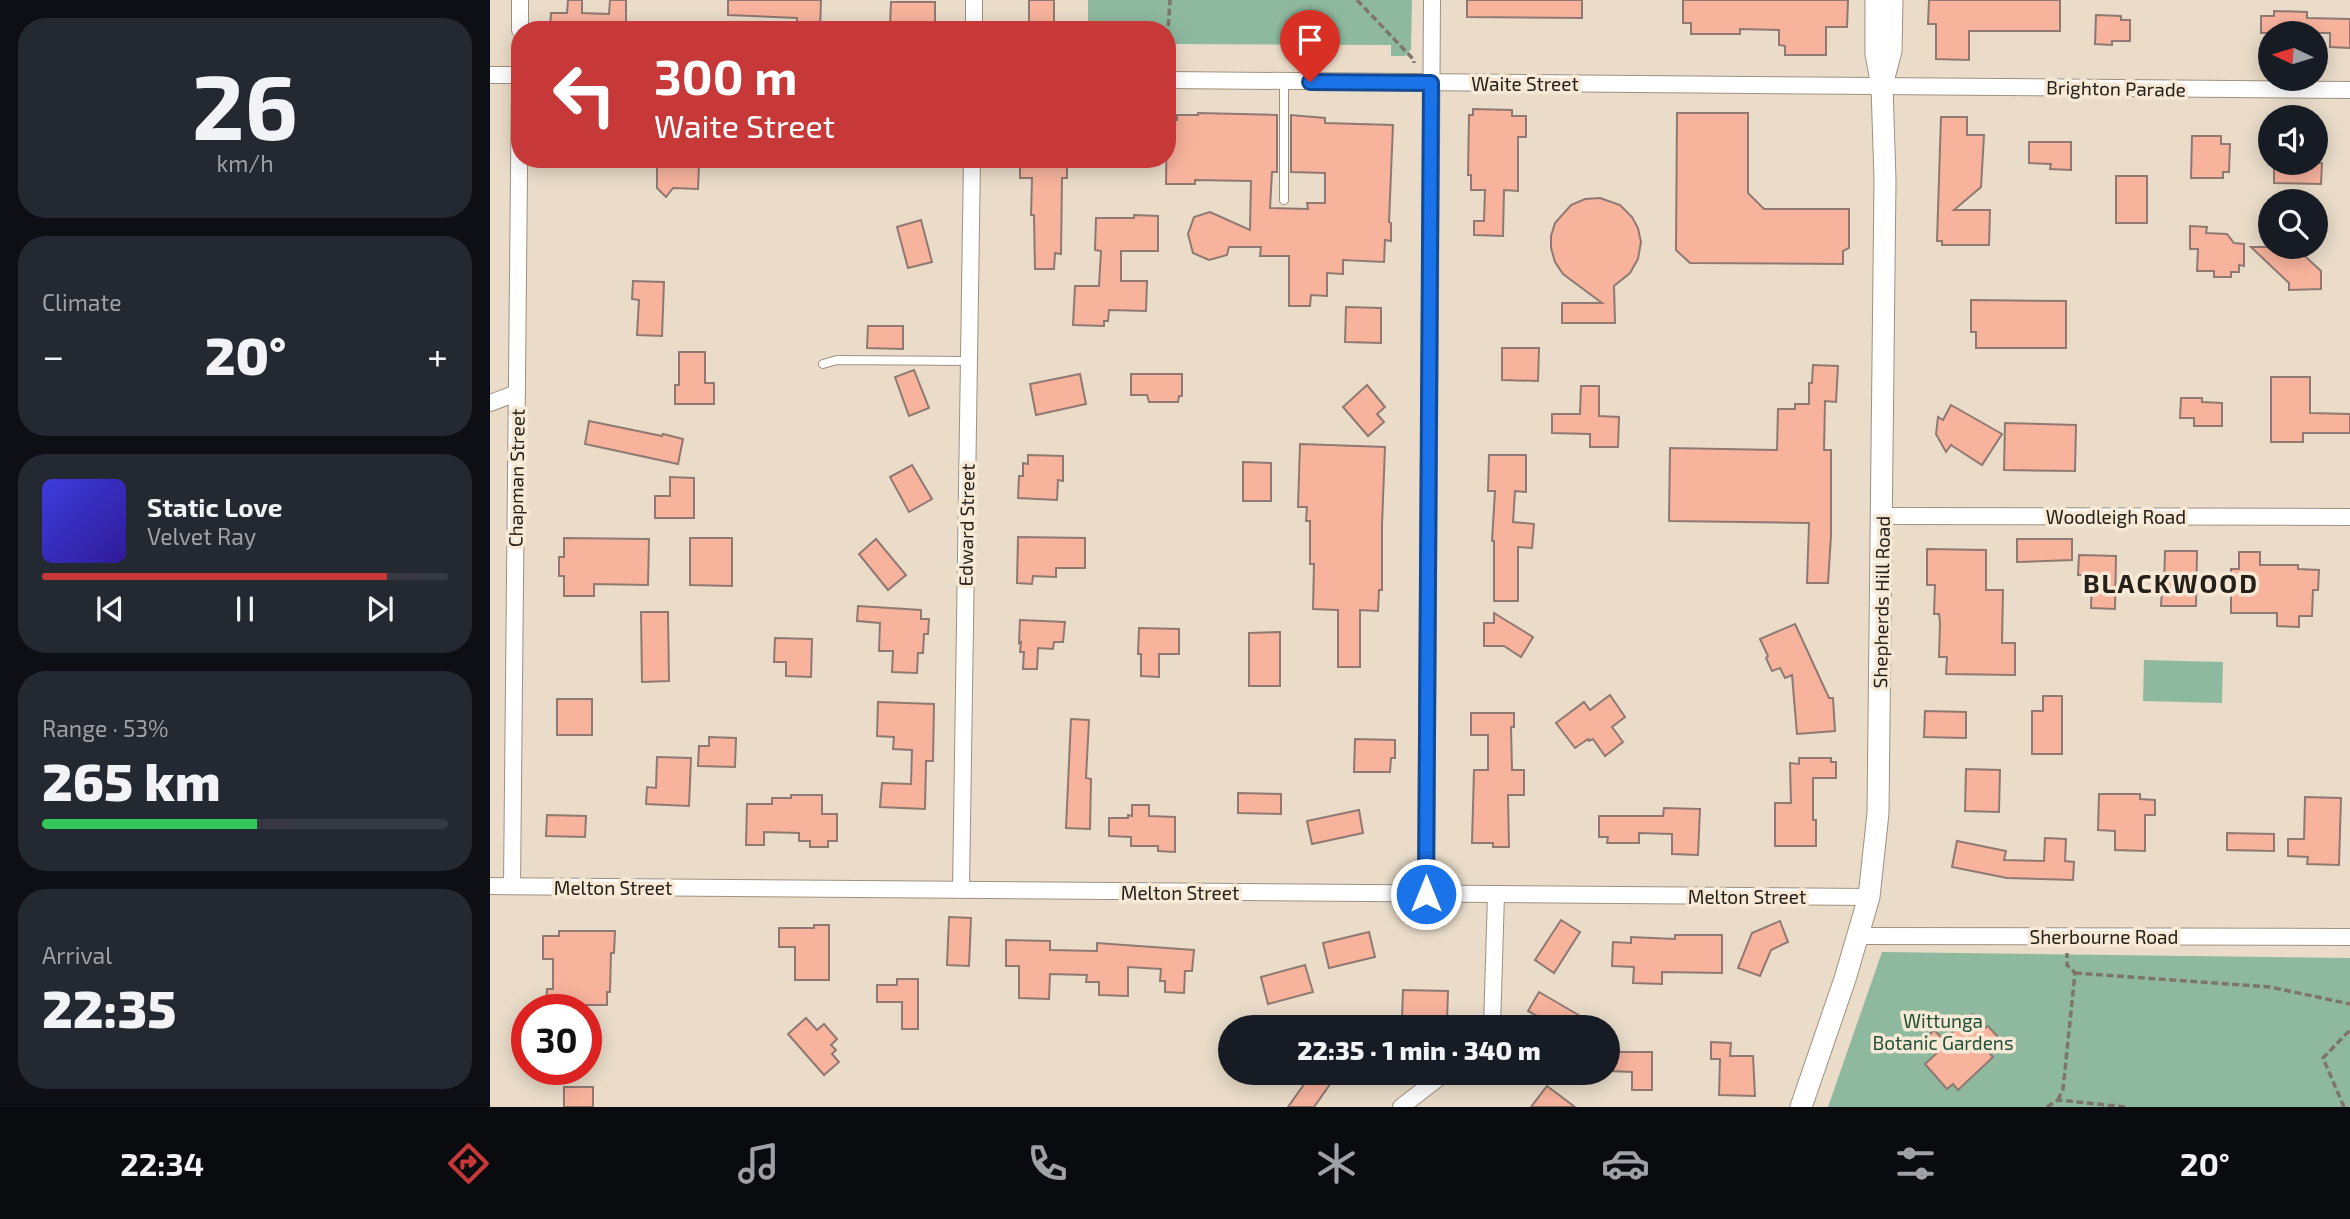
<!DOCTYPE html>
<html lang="en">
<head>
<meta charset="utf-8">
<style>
  :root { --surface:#171b24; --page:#242831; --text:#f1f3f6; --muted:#9ea1a6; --line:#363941; --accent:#c73839 }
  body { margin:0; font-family:"Exo 2",sans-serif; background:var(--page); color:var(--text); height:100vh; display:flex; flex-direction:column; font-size:26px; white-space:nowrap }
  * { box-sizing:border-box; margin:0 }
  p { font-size:23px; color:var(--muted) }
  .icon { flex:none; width:38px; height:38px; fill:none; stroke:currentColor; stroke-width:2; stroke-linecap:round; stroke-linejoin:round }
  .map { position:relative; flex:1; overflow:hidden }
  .sheet { display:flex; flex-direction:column; gap:18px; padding:18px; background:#0d0f14; width:490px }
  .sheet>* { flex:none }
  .banner { position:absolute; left:21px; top:21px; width:665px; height:147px; border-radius:28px; box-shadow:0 4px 18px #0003; background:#c73839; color:#fff; overflow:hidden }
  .needle { width:46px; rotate:274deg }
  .buttons { position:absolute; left:1768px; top:21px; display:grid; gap:14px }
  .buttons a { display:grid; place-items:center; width:70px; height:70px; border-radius:50%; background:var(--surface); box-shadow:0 4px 18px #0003; font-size:35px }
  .speed { position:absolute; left:21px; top:994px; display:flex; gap:14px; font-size:35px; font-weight:700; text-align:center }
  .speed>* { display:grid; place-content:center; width:91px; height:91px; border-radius:50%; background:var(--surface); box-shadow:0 4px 18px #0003; line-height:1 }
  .speed .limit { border:10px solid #d22; background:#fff; color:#111 }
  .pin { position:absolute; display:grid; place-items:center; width:60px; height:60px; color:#fff; margin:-72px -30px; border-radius:50% 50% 50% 0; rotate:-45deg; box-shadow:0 0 7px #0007 }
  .pin .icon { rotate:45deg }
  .me { position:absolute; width:77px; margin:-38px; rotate:0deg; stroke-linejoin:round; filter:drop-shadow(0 0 5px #0008) }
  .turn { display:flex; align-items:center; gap:24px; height:147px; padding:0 28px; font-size:32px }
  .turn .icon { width:91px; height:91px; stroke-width:2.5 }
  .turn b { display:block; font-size:49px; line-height:60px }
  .big { font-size:52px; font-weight:800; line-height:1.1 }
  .sheet .widget { flex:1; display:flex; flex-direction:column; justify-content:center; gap:10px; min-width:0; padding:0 24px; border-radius:28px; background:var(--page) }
  .sheet .dial { align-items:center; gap:0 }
  .dial b { font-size:91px; line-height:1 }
  .song { display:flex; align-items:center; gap:21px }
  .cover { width:84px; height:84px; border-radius:10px; background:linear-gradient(135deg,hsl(240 70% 55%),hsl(250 70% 35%)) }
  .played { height:7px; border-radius:4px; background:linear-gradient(90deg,var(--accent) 85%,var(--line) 85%) }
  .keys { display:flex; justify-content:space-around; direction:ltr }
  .heat { display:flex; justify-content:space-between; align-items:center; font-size:38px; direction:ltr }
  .charge { height:10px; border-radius:5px; background:linear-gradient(90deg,#34c759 53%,var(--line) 0) }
  .trip { position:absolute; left:728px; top:1015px; width:402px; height:70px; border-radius:35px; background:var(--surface); box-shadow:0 4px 18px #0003; font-weight:800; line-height:70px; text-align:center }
  .menu { display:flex; height:112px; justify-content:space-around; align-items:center; background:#090b0e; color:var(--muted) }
  .menu .icon { width:49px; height:49px }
  .menu .on { color:var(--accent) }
  .menu b { font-size:32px; color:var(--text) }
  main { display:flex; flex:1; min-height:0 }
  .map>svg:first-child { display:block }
  .green { fill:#8eb99f }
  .building { fill:#f8b39d; stroke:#8f7972; stroke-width:2 }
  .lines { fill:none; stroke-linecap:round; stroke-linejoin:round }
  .lane-casing { stroke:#9e9180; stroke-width:10 }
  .street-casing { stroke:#9e9180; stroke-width:18 }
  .secondary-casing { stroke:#9e9180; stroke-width:23 }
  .path { stroke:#7f766a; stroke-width:3.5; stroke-dasharray:7 3.5; stroke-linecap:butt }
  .lane { stroke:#fff; stroke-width:8 }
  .street { stroke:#fff; stroke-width:16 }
  .secondary { stroke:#fff; stroke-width:21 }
  .route-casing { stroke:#114b97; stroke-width:18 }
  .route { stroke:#1a73e8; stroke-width:12 }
  .labels { text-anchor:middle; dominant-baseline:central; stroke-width:7; stroke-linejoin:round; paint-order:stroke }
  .street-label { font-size:19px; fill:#252019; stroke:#f7e9d6 }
  .park-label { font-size:19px; fill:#1f5138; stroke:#f7e9d6 }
  .district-label { font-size:26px; font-weight:bold; letter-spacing:2px; fill:#252019; stroke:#f7e9d6 }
</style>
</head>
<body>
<main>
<section class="sheet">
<div class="widget dial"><b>26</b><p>km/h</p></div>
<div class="widget"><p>Climate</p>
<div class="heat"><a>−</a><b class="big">20°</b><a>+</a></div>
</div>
<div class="widget">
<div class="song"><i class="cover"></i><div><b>Static Love</b><p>Velvet Ray</p></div></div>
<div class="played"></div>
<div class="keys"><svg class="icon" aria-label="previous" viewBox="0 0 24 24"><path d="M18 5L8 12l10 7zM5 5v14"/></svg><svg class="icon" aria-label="pause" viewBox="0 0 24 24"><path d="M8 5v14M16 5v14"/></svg><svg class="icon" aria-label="next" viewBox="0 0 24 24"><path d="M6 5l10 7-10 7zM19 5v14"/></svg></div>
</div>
<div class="widget"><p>Range · 53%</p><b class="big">265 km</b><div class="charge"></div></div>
<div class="widget"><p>Arrival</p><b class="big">22:35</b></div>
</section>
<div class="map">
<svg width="1860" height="1107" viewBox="0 0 1860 1107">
  <rect width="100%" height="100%" fill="#eadcc9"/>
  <!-- green -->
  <g class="green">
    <polygon points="598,0 922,0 921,49 915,56 901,56 901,45 677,44 677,30 598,30"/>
    <polygon points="1654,660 1733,662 1732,703 1653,701"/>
    <polygon points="1392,952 1860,958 1860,1107 1338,1107"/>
  </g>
  <!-- building -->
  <g class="building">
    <polygon points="78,0 92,0 92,13 119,14 120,0 136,0 136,30 60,30 61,13 77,13"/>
    <polygon points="238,0 331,0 330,30 307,30 307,18 238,15"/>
    <polygon points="539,0 564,0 564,30 543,30 543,25 539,25"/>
    <polygon points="977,0 1092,0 1092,18 977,17"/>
    <polygon points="1193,0 1358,0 1357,27 1336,27 1336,55 1295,55 1295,46 1289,45 1289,30 1250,29 1250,34 1201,34 1201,23 1193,23"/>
    <polygon points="1439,0 1570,0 1570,31 1479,31 1479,60 1446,59 1446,24 1438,24"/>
    <polygon points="401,2 445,2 445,27 400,27"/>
    <polygon points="1784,11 1817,12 1817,18 1860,19 1860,48 1840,47 1840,33 1771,33 1771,16 1784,16"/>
    <polygon points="1606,15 1631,16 1631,20 1640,20 1640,41 1622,41 1622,45 1605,44"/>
    <polygon points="983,109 1022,110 1022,116 1036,116 1036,137 1028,137 1028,191 1014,190 1013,236 984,235 984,221 994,221 995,190 981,190 981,175 978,175 979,115 983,115"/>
    <polygon points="708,113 787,115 787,172 782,172 780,208 818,209 817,203 835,203 835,173 801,172 801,115 835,118 835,123 903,125 899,222 901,223 901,241 895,240 894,262 853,260 853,274 837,273 837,296 821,295 820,306 799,306 799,256 770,256 771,247 739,247 737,255 719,260 703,253 698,234 704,217 720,212 760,230 761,181 705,180 705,184 676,184 677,120 687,120 687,115 708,115"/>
    <polygon points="1187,113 1258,113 1258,193 1274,209 1359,209 1359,248 1353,251 1353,264 1200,263 1186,250"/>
    <polygon points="1451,117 1477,117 1477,135 1494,135 1491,187 1464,210 1500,210 1499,245 1452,245 1452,241 1447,241"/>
    <polygon points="1702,136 1731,136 1731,144 1740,144 1739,172 1733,172 1733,178 1701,178"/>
    <polygon points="1539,142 1581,142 1581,170 1560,169 1561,164 1539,163"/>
    <polygon points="530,159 577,159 577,178 572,178 571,254 565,253 564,269 545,269 544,215 541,215 542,178 530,178"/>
    <polygon points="1784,163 1832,163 1831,184 1784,183"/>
    <polygon points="209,165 208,189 183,188 176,197 167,188 167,166"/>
    <rect x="1626" y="176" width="31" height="47"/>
    <polygon points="1110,198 1130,205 1142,217 1148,228 1151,242 1148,259 1140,273 1124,286 1125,323 1072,323 1072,303 1112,303 1073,274 1065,262 1061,248 1061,236 1065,223 1081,205 1095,199"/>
    <polygon points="644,215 668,216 668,251 631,251 631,281 657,281 656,311 619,310 618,321 614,321 614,326 583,325 585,286 609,286 611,251 605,250 606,218 644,218"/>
    <polygon points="431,220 442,262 418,268 407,227"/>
    <polygon points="1700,226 1717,227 1716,233 1737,234 1744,243 1754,244 1754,266 1749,265 1749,272 1741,272 1741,277 1724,277 1724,271 1707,271 1708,249 1700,249"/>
    <polygon points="1761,247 1805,247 1831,271 1831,289 1799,290 1799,283"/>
    <polygon points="143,281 174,282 172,336 147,335 149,300 142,299"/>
    <polygon points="1481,300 1576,301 1576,348 1486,348 1486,332 1481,332"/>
    <polygon points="856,307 891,308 891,343 855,342"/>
    <polygon points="378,326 413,326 413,349 377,348"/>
    <polygon points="1012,348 1049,348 1048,381 1012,380"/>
    <polygon points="189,352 215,352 215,383 224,383 224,404 185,404 185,385 189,385"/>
    <polygon points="1323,365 1348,366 1346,402 1335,401 1334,450 1341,450 1341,536 1338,583 1317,583 1319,523 1179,521 1180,448 1287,450 1288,409 1305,409 1305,404 1319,404 1319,383 1322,383"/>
    <polygon points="424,370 439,408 419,416 405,377"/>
    <polygon points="590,374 596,404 546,415 540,384"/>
    <polygon points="641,374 692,374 692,396 689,396 688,402 659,402 657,395 641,395"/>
    <polygon points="1781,377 1820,377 1820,413 1860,414 1860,433 1813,433 1813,442 1781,442"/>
    <polygon points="877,385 895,407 887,414 894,422 878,436 853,407"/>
    <polygon points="1091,386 1109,386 1109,416 1129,417 1128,447 1100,447 1100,434 1062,433 1062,414 1090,414"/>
    <polygon points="1691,398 1712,398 1712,402 1732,403 1732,426 1704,426 1704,418 1690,418"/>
    <polygon points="1461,405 1512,434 1492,465 1461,445 1456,452 1446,434 1448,417 1453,420"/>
    <polygon points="99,421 172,436 173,434 193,439 188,464 95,444"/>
    <polygon points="1515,423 1586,425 1585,471 1514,470"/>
    <polygon points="810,444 895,447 892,525 892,590 889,590 888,611 870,610 870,667 848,667 848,610 823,609 824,564 820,564 820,521 816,521 817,507 808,507"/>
    <polygon points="538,455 573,456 573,481 568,480 567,500 528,498 529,476 533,476 533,463 538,464"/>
    <polygon points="999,455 1036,455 1036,492 1025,491 1023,522 1044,524 1042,548 1028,547 1028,601 1004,601 1004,541 1002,541 1005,491 998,491"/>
    <polygon points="753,462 781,463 781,501 753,501"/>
    <polygon points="422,465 442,499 419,512 400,477"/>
    <polygon points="180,477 204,478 204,518 165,518 165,496 180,496"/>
    <polygon points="528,537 595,538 595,568 566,568 566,577 543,576 542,584 527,583"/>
    <polygon points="74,538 159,539 158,585 104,584 104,596 74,596 74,576 69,576 69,557 74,557"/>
    <polygon points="200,538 242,538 242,586 200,585"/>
    <polygon points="386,539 416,575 398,590 369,554"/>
    <polygon points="1527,539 1582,539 1582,560 1527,562"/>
    <polygon points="1437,549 1496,550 1496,590 1513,590 1512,643 1525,643 1525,675 1456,674 1457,657 1449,657 1450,622 1449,614 1444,614 1445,585 1437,585"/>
    <polygon points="1675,551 1707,551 1706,606 1671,606 1672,590 1674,590"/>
    <polygon points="1749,552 1770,552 1770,565 1808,565 1808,569 1829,570 1828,590 1823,590 1822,616 1809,616 1809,627 1787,626 1787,613 1741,613 1741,569 1749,569"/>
    <polygon points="1589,555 1626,556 1625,609 1601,608 1602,575 1588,575"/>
    <polygon points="368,606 431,610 431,619 439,619 438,634 434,634 433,653 428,653 427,673 402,672 403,651 389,651 390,623 367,621"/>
    <polygon points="151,612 178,612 179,681 152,682"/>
    <polygon points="1004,613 1043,637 1031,657 1014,646 994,646 994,623 1004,623"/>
    <polygon points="530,620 575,622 573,642 564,642 563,649 548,648 547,669 533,669 534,652 530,652 531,642 529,643"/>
    <polygon points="1305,624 1339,698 1343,698 1345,731 1307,734 1302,675 1295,678 1290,668 1282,671 1276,658 1278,656 1270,639"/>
    <polygon points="649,628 689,629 689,654 669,654 669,677 651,676 651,654 648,654"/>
    <polygon points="790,632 790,686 759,686 759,633"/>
    <polygon points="285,638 322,639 321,677 296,676 296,662 284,662"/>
    <polygon points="1120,695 1135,717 1122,727 1133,742 1115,756 1103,739 1099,741 1098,739 1085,748 1066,723 1094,702 1100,710"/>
    <polygon points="1553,696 1572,696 1572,754 1542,754 1542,711 1553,711"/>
    <rect x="67" y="699" width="35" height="36"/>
    <polygon points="388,702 444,704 443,761 436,761 435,809 390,807 392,783 421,784 422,750 403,749 404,737 387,736"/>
    <polygon points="1435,711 1476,712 1476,738 1434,737"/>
    <polygon points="981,713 1024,713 1024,727 1021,727 1022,770 1034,770 1034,795 1018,795 1019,847 1003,847 1003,843 982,843 984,770 998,770 998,735 981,735"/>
    <polygon points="581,719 599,720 596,778 601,779 600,829 576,828"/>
    <polygon points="219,737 246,738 245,767 208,766 209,746 219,746"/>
    <polygon points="865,739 905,740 905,758 901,758 900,772 864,772"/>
    <polygon points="167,757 201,758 199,806 156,804 157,787 166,788"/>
    <polygon points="1309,758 1341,758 1341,762 1346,762 1346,778 1323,778 1323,820 1326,820 1326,846 1285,846 1285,803 1301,803 1300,763 1309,764"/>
    <polygon points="1476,769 1510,770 1509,812 1475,811"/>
    <polygon points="748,793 791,794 791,814 748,813"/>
    <polygon points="1609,794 1650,794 1650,799 1665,800 1665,815 1655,815 1655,851 1625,850 1625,831 1608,830"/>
    <polygon points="301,795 332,795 332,814 347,814 347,841 338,841 338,847 320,847 320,841 309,841 309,833 274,832 274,845 256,845 257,804 282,804 282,798 301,798"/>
    <polygon points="1815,797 1851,798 1849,865 1817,864 1818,857 1798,856 1798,839 1814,839"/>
    <polygon points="642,805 659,805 659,816 685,817 685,852 668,851 668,846 641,846 641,837 619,836 619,818 638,818 638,815 642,816"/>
    <polygon points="1174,808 1210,809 1208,855 1182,854 1182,834 1149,833 1149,843 1117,843 1118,837 1109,837 1109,816 1173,816"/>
    <polygon points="869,810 873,833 822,844 817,821"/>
    <polygon points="57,815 96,816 95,837 56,836"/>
    <polygon points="1737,833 1784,834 1784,851 1737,850"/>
    <polygon points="1555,838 1576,839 1575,861 1584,862 1583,880 1517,878 1462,867 1467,841 1516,851 1514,860 1554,861"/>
    <polygon points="459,917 481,918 479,966 457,965"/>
    <polygon points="1071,920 1090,932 1064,973 1045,960"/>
    <polygon points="1290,921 1298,942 1281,950 1270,976 1248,968 1262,933"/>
    <polygon points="324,925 339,925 339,980 305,980 305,947 289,947 289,928 324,928"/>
    <polygon points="69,931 125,931 124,953 121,953 120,992 117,992 117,1005 56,1005 57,989 63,989 63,959 53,959 53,936 69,936"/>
    <polygon points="879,932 885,957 839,968 833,943"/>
    <polygon points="1185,935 1232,935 1232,973 1172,972 1172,984 1143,983 1144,967 1122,966 1123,942 1141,943 1141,937 1185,939"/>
    <polygon points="516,940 560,941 560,950 607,951 607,943 704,950 702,971 695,971 694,993 675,992 675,981 670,981 671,969 638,967 638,996 609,995 609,982 596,982 597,975 560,974 559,999 529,998 529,966 516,966"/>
    <polygon points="815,965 823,992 778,1004 771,977"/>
    <polygon points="407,979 428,979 428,1029 412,1029 412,1002 387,1002 387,985 407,985"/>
    <polygon points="913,990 958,991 957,1021 912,1020"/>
    <polygon points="1049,992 1092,1017 1086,1027 1067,1027 1038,1011"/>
    <polygon points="1482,1014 1495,1028 1498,1026 1507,1036 1494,1048 1503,1057 1468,1090 1463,1084 1457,1089 1435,1064 1446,1054 1433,1041 1444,1030 1454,1040"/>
    <polygon points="316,1018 327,1030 334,1024 347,1039 341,1045 346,1050 342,1054 349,1062 334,1075 298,1034"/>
    <polygon points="1221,1042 1241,1043 1240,1056 1263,1056 1265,1096 1229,1095 1230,1059 1221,1059"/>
    <polygon points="1118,1052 1162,1052 1162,1090 1142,1090 1142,1072 1118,1071"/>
    <polygon points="822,1073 848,1073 824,1107 798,1107"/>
    <polygon points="1057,1086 1085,1107 1041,1107"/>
    <rect x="74" y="1087" width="29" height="20"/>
  </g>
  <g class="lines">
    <!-- lane casing -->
    <g class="lane-casing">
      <g id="lane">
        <polyline points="794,81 794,200"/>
        <polyline points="333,364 347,360 479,361"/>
      </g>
    </g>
    <!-- street casing -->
    <g class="street-casing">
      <g id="street">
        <polyline points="30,30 30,0"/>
        <polyline points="484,30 484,0"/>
        <polyline points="0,75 30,75"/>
        <polyline points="677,80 1860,90"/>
        <polyline points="0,403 27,393"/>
        <polyline points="1393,516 1860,517"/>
        <polyline points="0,886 1379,897"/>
        <polyline points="22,886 30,71"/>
        <polyline points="471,890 482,159"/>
        <polyline points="936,894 942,0"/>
        <polyline points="1368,936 1860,937"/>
        <polyline points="1002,1027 1006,894"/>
        <polyline points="911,1107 955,1073"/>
      </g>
    </g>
    <!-- secondary casing -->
    <g class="secondary-casing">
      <g id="secondary">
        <polyline points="1393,81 1401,51 1402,0"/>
        <polyline points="1311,1107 1355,979 1379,897 1388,813 1395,180 1392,86 1386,54 1386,0"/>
      </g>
    </g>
    <!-- path -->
    <g class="path">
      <polyline points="867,0 924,60 924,63"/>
      <polyline points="677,47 680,0"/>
      <polyline points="1585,973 1780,987 1860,1004"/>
      <polyline points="1568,1100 1573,1089 1585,973 1577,965 1577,953"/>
      <polyline points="1557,1107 1568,1100 1636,1107"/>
      <polyline points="1854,1107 1833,1058 1860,1030"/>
    </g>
    <!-- lane -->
    <use href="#lane" class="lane"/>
    <!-- street -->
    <use href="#street" class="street"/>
    <!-- secondary -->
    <use href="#secondary" class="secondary"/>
  </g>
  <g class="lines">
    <!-- route casing -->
    <g class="route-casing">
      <polyline id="route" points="820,82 941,83 936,894"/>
    </g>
    <!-- route -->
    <use href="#route" class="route"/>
  </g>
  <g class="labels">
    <!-- street labels -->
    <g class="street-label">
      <text x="1035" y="83">Waite Street</text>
      <text transform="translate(1626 88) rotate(1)">Brighton Parade</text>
      <text transform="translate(26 478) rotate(-89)">Chapman Street</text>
      <text x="1626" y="516">Woodleigh Road</text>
      <text transform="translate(476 525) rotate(-89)">Edward Street</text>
      <text transform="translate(1391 602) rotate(-89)">Shepherds Hill Road</text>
      <text x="123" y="887">Melton Street</text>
      <text x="690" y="892">Melton Street</text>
      <text x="1257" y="896">Melton Street</text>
      <text x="1614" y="936">Sherbourne Road</text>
    </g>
    <!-- park labels -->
    <g class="park-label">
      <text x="1453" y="1020">Wittunga<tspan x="1453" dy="22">Botanic Gardens</tspan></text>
    </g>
    <!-- district labels -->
    <g class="district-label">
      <text x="1681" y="582">BLACKWOOD</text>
    </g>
  </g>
</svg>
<div class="buttons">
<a><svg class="needle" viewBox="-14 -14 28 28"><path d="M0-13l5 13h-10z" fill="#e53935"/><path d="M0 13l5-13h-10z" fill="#9ea1a6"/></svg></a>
<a><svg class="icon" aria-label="sound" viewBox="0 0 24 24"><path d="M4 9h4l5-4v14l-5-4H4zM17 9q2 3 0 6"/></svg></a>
<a><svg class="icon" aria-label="search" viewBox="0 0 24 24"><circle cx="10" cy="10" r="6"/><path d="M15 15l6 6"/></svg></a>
</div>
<div class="speed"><div class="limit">30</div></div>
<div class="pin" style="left:820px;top:82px;background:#d93025"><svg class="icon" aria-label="arrive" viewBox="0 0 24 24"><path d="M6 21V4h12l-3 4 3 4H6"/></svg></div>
<svg class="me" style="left:936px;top:894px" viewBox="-20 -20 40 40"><circle r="17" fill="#1a73e8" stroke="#fff" stroke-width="3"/><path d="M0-11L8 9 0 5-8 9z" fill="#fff"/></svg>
<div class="trip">22:35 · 1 min · 340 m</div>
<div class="banner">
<div class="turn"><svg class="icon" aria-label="left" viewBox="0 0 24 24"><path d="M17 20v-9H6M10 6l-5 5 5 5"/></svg><div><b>300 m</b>Waite Street</div></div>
</div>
</div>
</main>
<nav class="menu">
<b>22:34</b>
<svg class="icon on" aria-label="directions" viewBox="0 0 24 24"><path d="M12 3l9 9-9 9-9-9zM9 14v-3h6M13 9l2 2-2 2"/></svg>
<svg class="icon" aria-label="music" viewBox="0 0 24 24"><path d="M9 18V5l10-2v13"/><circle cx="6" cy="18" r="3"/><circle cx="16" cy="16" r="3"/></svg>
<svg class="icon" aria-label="phone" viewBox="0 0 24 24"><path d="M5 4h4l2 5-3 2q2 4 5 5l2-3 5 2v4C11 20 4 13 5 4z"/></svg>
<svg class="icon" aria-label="climate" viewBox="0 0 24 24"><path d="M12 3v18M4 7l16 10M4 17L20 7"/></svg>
<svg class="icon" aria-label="car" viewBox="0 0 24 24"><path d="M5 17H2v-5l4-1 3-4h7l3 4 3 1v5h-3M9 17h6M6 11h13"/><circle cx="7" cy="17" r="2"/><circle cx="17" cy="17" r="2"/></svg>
<svg class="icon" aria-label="filters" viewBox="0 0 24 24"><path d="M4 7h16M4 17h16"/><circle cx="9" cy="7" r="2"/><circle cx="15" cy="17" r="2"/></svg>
<b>20°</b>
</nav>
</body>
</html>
